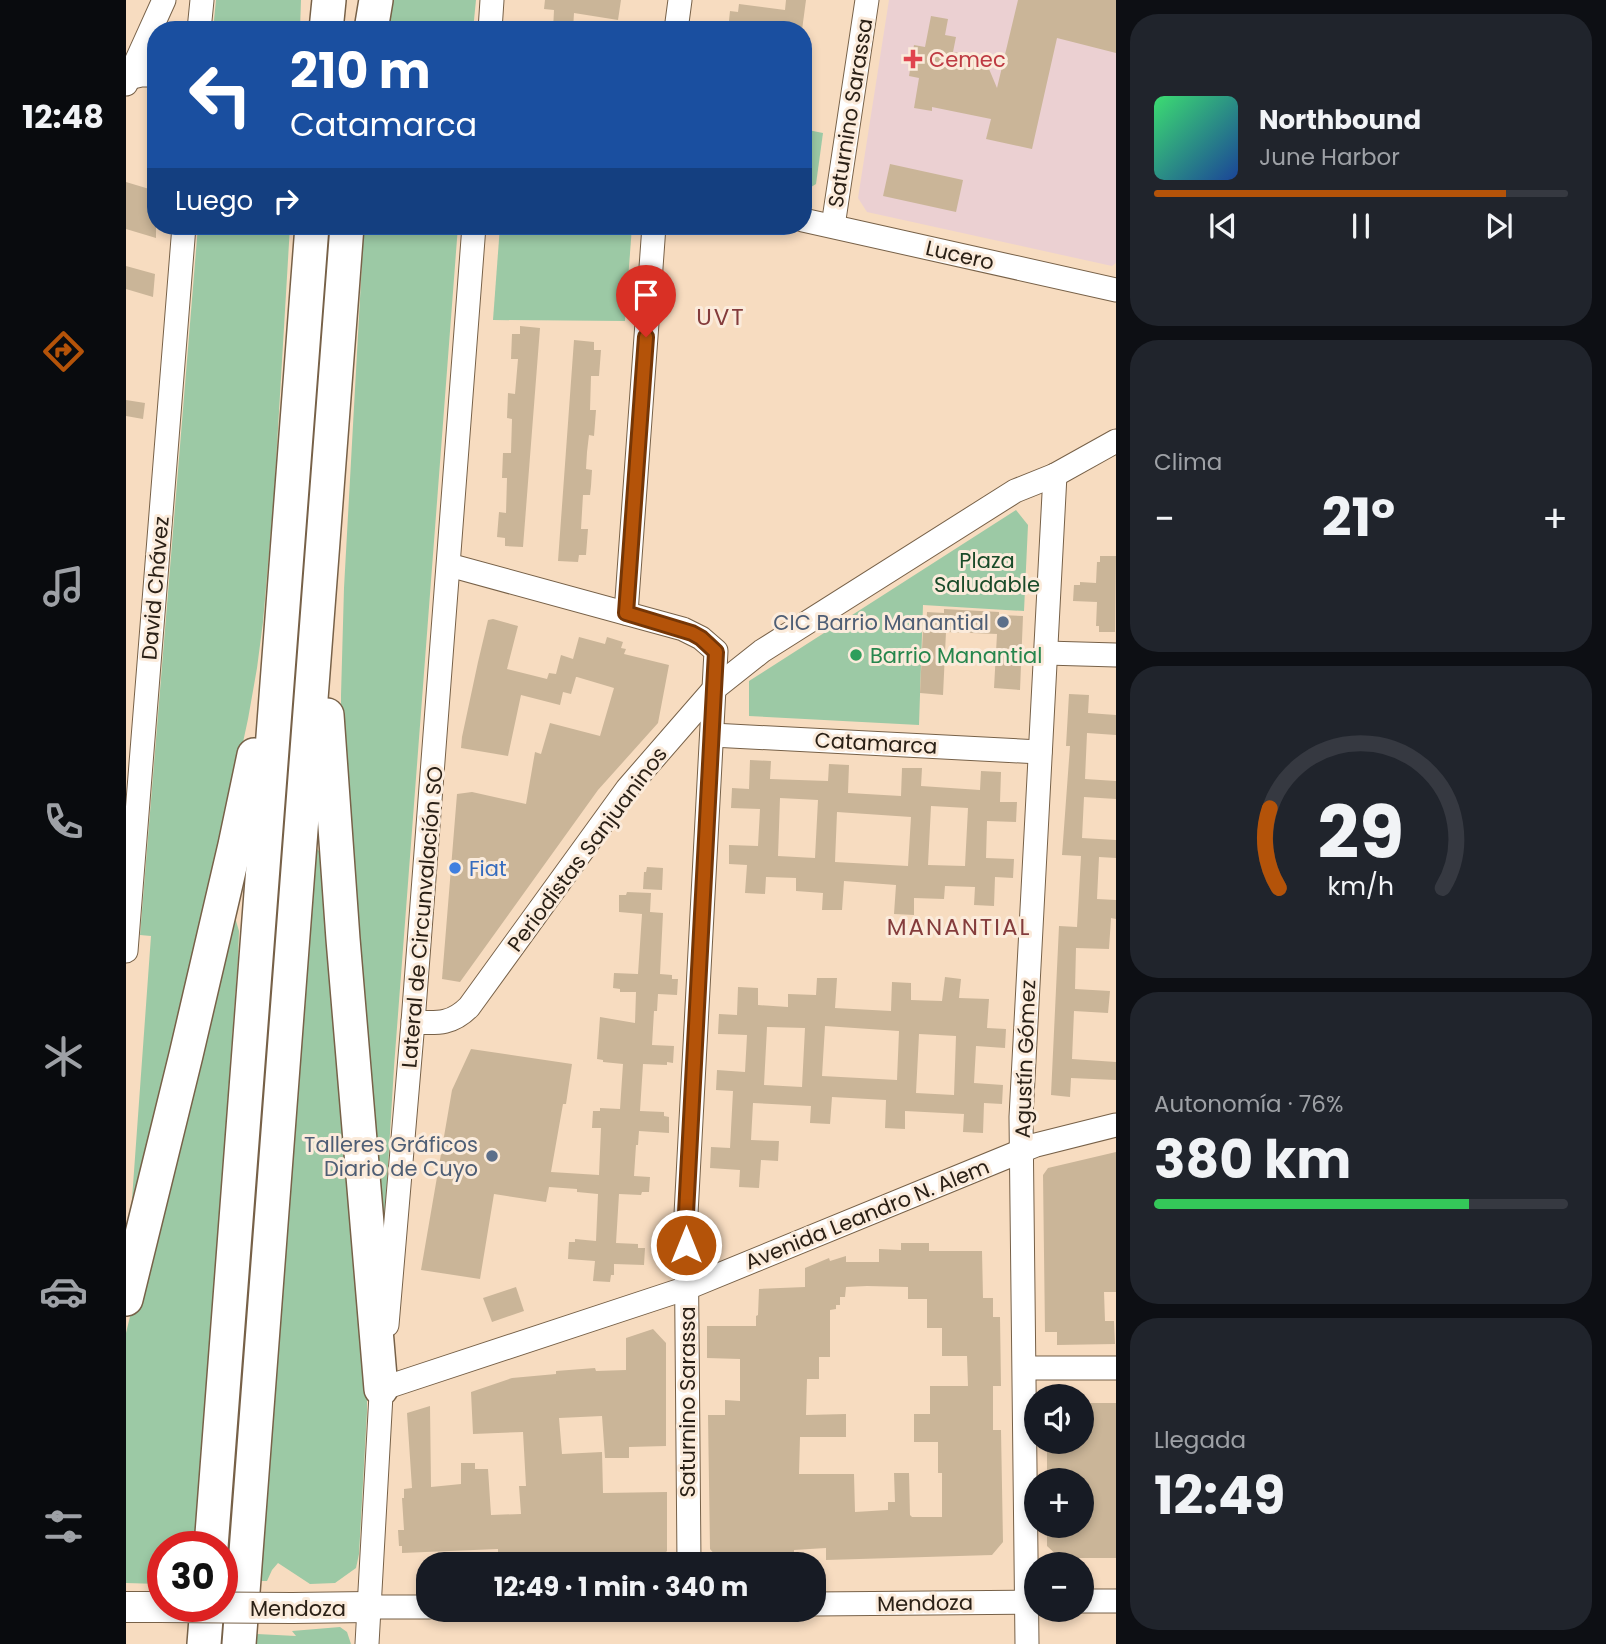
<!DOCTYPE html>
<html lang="es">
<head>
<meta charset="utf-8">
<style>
  :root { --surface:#171b24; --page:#20242c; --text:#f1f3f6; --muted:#9ea1a6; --line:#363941; --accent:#b45309 }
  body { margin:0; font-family:Poppins,sans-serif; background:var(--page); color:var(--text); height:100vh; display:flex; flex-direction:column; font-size:26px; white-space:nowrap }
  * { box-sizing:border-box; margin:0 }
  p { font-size:23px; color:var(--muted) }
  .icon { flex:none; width:38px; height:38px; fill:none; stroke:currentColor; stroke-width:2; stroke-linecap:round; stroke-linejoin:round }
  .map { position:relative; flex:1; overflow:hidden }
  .details { display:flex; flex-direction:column; gap:14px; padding:14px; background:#0d0f14; width:490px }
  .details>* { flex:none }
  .banner { position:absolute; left:21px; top:21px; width:665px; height:214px; border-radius:28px; box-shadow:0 4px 10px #0003; background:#1a4fa0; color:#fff; overflow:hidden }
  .buttons { position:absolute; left:898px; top:1384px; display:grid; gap:14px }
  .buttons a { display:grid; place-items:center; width:70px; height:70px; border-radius:50%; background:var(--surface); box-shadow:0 4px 10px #0003; font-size:35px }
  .speed { position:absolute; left:21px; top:1531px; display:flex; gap:14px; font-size:35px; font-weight:700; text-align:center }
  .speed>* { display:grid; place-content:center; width:91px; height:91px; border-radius:50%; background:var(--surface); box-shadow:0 4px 10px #0003; line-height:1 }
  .speed .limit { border:10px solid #d22; background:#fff; color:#111 }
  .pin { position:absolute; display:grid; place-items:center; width:60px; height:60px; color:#fff; margin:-72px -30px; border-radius:50% 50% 50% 0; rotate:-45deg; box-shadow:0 0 7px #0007 }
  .pin .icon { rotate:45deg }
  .me { position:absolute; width:77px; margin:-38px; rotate:0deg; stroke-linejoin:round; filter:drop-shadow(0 0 5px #0008) }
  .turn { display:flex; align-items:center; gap:24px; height:147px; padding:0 28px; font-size:32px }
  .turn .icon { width:91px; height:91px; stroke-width:2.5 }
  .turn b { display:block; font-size:49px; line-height:60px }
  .then { display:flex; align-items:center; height:66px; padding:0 28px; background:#0003; gap:14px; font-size:26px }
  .big { font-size:52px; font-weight:700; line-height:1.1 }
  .details .widget { flex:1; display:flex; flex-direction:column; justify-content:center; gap:10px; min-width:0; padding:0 24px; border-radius:28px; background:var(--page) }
  .details .dial { align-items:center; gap:0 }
  .dial svg { height:182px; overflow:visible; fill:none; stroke:var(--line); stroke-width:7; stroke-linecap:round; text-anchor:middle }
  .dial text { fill:var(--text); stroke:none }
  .song { display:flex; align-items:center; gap:21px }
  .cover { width:84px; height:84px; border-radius:10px; background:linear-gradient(135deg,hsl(140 70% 55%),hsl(220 70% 35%)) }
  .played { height:7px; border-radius:4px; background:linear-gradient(90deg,var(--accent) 85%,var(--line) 85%) }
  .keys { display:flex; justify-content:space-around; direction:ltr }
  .heat { display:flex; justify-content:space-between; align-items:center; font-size:38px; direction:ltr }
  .charge { height:10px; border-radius:5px; background:linear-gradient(90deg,#34c759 76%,var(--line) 0) }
  .trip { position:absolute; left:290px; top:1552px; width:410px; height:70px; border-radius:28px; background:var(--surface); box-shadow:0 4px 10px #0003; font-weight:700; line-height:70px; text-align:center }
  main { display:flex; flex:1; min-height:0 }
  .menu { display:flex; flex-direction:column; width:126px; justify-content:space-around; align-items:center; background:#090b0e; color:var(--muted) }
  .menu .icon { width:49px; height:49px }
  .menu .on { color:var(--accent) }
  .menu b { font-size:32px; color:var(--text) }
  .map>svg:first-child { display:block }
  .medical { fill:#ebd0d2 }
  .green { fill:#9cc9a5 }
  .building { fill:#cab598; fill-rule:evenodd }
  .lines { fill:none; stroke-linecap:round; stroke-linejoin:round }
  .minor-casing { stroke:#776148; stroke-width:25 }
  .major-casing { stroke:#776148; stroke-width:32 }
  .highway-casing { stroke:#776148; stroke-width:36 }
  .minor { stroke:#fff; stroke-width:23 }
  .major { stroke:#fff; stroke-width:30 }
  .highway { stroke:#fff; stroke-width:33 }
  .major-bridge-casing { stroke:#776148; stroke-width:32; stroke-linecap:butt }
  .major-bridge { stroke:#fff; stroke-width:30 }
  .route-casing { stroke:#753606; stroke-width:18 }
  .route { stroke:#b45309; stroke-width:12 }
  .health-dot { fill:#e0444e; stroke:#fbebdb; stroke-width:2.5 }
  .service-dot { fill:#5c6f8a; stroke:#fbebdb; stroke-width:2.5 }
  .leisure-dot { fill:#2e9e5b; stroke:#fbebdb; stroke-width:2.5 }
  .shop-dot { fill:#3f7fe0; stroke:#fbebdb; stroke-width:2.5 }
  .labels { text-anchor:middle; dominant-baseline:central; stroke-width:6; stroke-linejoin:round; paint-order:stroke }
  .health-label { font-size:21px; fill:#be3a42; stroke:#fbebdb; text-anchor:start }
  .street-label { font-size:21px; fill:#2a2016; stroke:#fbebdb }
  .park-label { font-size:21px; fill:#194b29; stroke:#fbebdb }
  .service-label { font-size:21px; fill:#4e5e75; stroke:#fbebdb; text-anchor:end }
  .leisure-label { font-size:21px; fill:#27864d; stroke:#fbebdb; text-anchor:start }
  .shop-label { font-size:21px; fill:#366cbe; stroke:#fbebdb; text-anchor:start }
  .neighbourhood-label { font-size:23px; letter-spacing:2px; fill:#843c3c; stroke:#fbebdb }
</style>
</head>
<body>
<main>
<nav class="menu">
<b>12:48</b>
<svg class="icon on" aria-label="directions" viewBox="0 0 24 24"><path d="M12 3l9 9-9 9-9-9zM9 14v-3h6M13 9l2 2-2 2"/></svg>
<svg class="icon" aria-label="music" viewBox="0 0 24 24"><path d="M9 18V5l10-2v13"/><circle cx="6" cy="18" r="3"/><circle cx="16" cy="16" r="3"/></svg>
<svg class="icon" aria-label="phone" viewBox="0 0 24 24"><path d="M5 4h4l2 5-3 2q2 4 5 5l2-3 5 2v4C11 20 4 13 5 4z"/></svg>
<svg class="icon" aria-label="climate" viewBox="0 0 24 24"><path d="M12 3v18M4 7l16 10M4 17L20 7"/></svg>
<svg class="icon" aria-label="car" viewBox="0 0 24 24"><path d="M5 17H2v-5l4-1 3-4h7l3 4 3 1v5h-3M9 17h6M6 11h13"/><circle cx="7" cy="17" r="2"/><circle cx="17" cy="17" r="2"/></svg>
<svg class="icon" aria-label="filters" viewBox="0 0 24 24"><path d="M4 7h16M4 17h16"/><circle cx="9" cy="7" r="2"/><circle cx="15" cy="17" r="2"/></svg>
</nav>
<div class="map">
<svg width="990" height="1644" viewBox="0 0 990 1644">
  <rect width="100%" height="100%" fill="#f7dcc0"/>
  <!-- medical -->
  <polygon class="medical" points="763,0 990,0 990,263 986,266 741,212 732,198"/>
  <!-- green -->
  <g class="green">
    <polygon points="90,0 175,0 174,30 87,30"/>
    <polygon points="264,0 350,0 347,30 260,30"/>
    <polygon points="677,129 697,133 690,184 677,192"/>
    <polygon points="72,226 164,226 148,496 137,622 131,668 122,719 93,854 5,1213 25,936 14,935"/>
    <polygon points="238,226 332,226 268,1067 258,1232 215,748 215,695 218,588"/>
    <polygon points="374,226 506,226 499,321 367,320"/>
    <polygon points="890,510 902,525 898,611 797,605 793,725 623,716 623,681"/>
    <polygon points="191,849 201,859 241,1367 241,1412 233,1554 230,1568 209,1583 184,1584 152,1563 146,1570 141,1581 135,1581"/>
    <polygon points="105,904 113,931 112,959 69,1547 37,1547 37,1581 33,1584 0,1583 0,1333"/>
    <polygon points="214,1627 221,1632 225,1644 130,1644 131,1634 170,1636 166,1631"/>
  </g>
  <!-- building -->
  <g class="building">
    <polygon points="419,0 495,0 492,20 448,13 447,30 427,30 428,10 418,9"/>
    <polygon points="660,0 680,0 676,30 602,30 604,11 612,12 613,4 659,10"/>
    <polygon points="892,0 990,0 990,53 931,38 906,149 860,139 865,119 806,107 806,111 788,108 793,78 783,76 788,45 799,47 805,16 822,19 819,35 830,37 827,52 858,57 871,88"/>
    <polygon points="764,164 837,180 830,212 757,196"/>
    <polygon points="0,182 30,191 30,238 0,229"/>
    <polygon points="0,266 29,274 27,297 0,289"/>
    <polygon points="394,326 414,328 397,547 379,546 379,538 371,537 373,512 380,513 381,478 376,478 377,453 385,453 386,419 381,418 382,393 389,394 392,359 385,359 386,334 394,334"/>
    <polygon points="448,340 468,342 468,350 475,350 473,376 465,376 464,410 470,410 468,436 463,435 461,452 460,469 466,470 465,486 464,495 457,495 455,529 462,529 460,555 453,555 452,562 432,561"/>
    <polygon points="0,400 19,403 17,419 0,416"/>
    <polygon points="974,556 990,556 989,632 973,632 973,626 970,626 971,602 947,601 948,585 954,585 954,582 970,583 971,562 974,562"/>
    <polygon points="818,609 873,612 873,615 897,616 894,690 868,688 871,634 820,632 817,695 794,693 797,629 800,629 801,612 818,613"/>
    <polygon points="367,619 392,626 381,669 421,679 423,673 430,674 435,655 447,659 453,637 479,644 481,637 497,642 495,648 500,649 498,654 543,665 532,723 472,790 334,982 316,979 331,794 346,792 400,804 409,752 415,754 424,723 474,736 488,688 451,677 450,677 445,694 437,692 434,705 395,695 382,756 335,748 336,737 352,662 362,620"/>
    <polygon points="943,694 963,695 962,713 990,715 990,735 961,733 959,779 990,781 990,799 958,797 956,838 990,840 990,858 973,857 971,899 990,900 990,919 985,918 983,949 950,948 949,989 984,991 982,1013 948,1011 946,1059 990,1062 990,1080 945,1078 944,1097 925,1095 933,926 951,927 955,856 936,855 944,746 940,746"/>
    <path d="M624,760L645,761L644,779L702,781L703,764L723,765L722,793L740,794L775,796L776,768H796L795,786L854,790L855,771L875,772L874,802H891L890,822L861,821L860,858L888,859L887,878L869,877L868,906L848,905L849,887L819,886L818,899L788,898V915L768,914L770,885L718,881L716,910H696L697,893L670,891V878L640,877L639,894L619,893L621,865L603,864V845L632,846L634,809L605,808L606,788L623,789ZM654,798L692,800L689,858L652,856ZM805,806L842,808L839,866L802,865ZM711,812L785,817L782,866L709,862Z"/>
    <polygon points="521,867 537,868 536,890 517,889 518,872 520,872"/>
    <polygon points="501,892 525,893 524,912 537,913 534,974 546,975 546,979 552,979 551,995 532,994 531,1011 528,1011 526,1045 548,1046 547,1063 541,1062 541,1065 517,1064 514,1111 538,1112 538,1116 543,1117 543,1133 513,1131 512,1145 510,1145 508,1176 524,1177 523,1192 516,1192 515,1195 493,1194 490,1243 512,1244 512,1248 519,1248 518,1265 488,1264 488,1275 485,1275 484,1282 467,1281 469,1261 442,1259 443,1242 449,1242 449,1239 470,1241 472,1194 451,1192 451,1189 423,1187 420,1202 368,1194 354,1279 295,1270 326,1090 345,1049 446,1064 440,1104 437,1104 425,1172 473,1175 475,1128 466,1128 467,1111 474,1111 474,1108 494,1109 497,1064 477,1062 477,1060 471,1059 474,1017 509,1023 510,992 494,992 494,989 487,988 488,973 512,974 516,914 493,912 493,895 500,895"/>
    <path d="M819,977L835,979L833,998L863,999L861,1028L880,1029L879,1048L850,1046L848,1083L877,1085L876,1104L858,1103L857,1133L837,1132L838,1114L779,1111V1129L759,1128L760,1100L706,1097L704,1124L684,1123L685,1106L627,1103L625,1140L653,1141L652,1161L635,1160L633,1188L613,1187L614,1170L584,1168L585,1147L604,1148L607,1091L590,1090L591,1070L619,1072L621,1035L592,1034L593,1014L611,1015L612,987L632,988V1005L662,1007V994L690,995L691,978H711L709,1008L765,1011L766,982L785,983V1000L816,1001ZM699,1026L773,1031L771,1080L696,1076ZM641,1027L679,1028L676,1087L638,1085ZM793,1034L830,1036L828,1095L790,1093Z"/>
    <polygon points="990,1152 990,1292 978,1292 979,1321 988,1321 989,1344 931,1345 931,1332 919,1332 917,1175 922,1168"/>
    <path d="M775,1243H803V1251H856L857,1298H867V1317H874L875,1386H867V1430H875L877,1542L866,1555L700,1560V1548L668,1550V1561L596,1563L584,1549L582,1415H599V1400L614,1401V1359L581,1358V1326H630V1316L632,1315L633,1289L679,1287V1268L703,1258L704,1261L720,1256V1262H753V1249L775,1250ZM741,1286L782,1287V1299H801V1328H816V1356H841L842,1386H804V1414H788V1442H812V1473H816V1517H786L784,1515L783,1473H768L769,1502H762V1510L729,1512L728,1474H673L674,1437H720V1414L680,1415L681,1379H693V1357H704V1310L710,1309V1305H714V1297H719L720,1287Z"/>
    <polygon points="390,1287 398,1311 366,1322 357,1298"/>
    <polygon points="527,1329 540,1343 540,1446 503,1447 503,1458 479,1458 476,1416 433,1418 436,1454 476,1452 477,1493 541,1492 541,1551 529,1563 498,1564 498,1557 464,1558 465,1564 386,1564 386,1554 372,1555 372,1549 276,1553 276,1546 273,1546 272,1530 278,1530 276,1498 278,1498 278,1489 286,1488 281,1413 304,1406 305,1487 335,1484 335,1463 349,1463 349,1469 362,1469 365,1515 395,1514 393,1486 400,1486 397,1432 347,1434 345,1392 386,1378 430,1374 430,1371 469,1368 470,1371 500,1370 500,1338"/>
    <polygon points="956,1403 990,1403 990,1558 934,1558 921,1546 921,1526 956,1526 956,1480 921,1480 921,1442 956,1442"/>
  </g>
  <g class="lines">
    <!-- minor casing -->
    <g class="minor-casing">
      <g id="minor">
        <polyline points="73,30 76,0"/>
        <polyline points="364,30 366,0"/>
        <polyline points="550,30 554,0"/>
        <polyline points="2,78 15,75 30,75"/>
        <polyline points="0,84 38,0"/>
        <polyline points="677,220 990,290"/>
        <polyline points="707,226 741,0"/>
        <polyline points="323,565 557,629 575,638 590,651 560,1214 563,1564"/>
        <polyline points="500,613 528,226"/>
        <polyline points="920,653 990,655"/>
        <polyline points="586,735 914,752"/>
        <polyline points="0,951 58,226"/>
        <path d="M287,1022C311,1023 325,1025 343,1007L501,789L588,689L636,651L889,491L929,475L990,441"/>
        <polyline points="261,1325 287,1022 348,226"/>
        <polyline points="899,1368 990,1368"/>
        <polyline points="255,1389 561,1288 910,1145 990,1125"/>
        <polyline points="956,1601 990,1601"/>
        <polyline points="688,1604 910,1602"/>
        <polyline points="243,1607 303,1607"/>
        <polyline points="241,1644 256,1377"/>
        <polyline points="901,1644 895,1117 929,475"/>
      </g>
    </g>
    <!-- major casing -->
    <g class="major-casing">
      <g id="major">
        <polyline points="0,1607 33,1607"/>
        <polyline points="166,1608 243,1607"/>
      </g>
    </g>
    <!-- highway casing -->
    <g class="highway-casing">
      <g id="highway">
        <polyline points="200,30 203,0"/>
        <polyline points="245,30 250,0"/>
        <polyline points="201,715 217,939 255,1389"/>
        <polyline points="0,1299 60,1055 109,845 128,755"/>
        <polyline points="85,1547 186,226"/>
        <polyline points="78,1644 81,1606"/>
        <polyline points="113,1644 221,226"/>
      </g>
    </g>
    <!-- minor -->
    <use href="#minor" class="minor"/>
    <!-- major -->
    <use href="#major" class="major"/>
    <!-- highway -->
    <use href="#highway" class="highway"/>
    <!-- major-bridge casing -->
    <g class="major-bridge-casing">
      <polyline id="major-bridge" points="33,1607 166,1608"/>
    </g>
    <!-- major-bridge -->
    <use href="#major-bridge" class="major-bridge"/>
  </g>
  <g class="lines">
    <!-- route casing -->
    <g class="route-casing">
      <polyline id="route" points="520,337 500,613 566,633 575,638 590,652 560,1213 560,1245"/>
    </g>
    <!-- route -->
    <use href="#route" class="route"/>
  </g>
  <!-- markers -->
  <path class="health-dot" d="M783.5 48.5h7v7h7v7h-7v7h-7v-7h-7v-7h7z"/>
  <g class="service-dot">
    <circle cx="877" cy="622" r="7"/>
    <circle cx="366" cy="1156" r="7"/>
  </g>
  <circle class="leisure-dot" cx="730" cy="655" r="7"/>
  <circle class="shop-dot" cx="329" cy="868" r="7"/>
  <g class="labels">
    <!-- health labels -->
    <g class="health-label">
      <text x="803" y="59">Cemec</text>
    </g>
    <!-- street labels -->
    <g class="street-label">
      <text transform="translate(724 113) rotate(-81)">Saturnino Sarassa</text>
      <text transform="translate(834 255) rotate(13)">Lucero</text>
      <text transform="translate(29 588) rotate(-85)">David Chávez</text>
      <text transform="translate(750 743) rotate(3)">Catamarca</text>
      <text transform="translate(461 849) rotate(-53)">Periodistas Sanjuaninos</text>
      <text transform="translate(296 917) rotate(-85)">Lateral de Circunvalación SO</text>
      <text transform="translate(899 1059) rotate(-88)">Agustín Gómez</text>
      <text transform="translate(741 1214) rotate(-22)">Avenida Leandro N. Alem</text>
      <text transform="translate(561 1402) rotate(-90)">Saturnino Sarassa</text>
      <text transform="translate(799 1603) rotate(-1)">Mendoza</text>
      <text x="172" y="1608">Mendoza</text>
    </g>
    <!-- park labels -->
    <g class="park-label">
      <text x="861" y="560">Plaza<tspan x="861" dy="24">Saludable</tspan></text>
    </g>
    <!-- service labels -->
    <g class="service-label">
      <text x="863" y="622">CIC Barrio Manantial</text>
      <text x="352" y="1144">Talleres Gráficos<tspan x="352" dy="24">Diario de Cuyo</tspan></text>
    </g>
    <!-- leisure labels -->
    <g class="leisure-label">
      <text x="744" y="655">Barrio Manantial</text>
    </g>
    <!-- shop labels -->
    <g class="shop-label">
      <text x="343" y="868">Fiat</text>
    </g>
    <!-- neighbourhood labels -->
    <g class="neighbourhood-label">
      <text x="595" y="317">UVT</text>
      <text x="833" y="927">MANANTIAL</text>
    </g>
  </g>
</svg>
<div class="buttons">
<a><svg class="icon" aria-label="sound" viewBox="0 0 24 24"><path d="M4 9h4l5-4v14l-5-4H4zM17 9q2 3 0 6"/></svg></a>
<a>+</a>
<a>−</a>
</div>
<div class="speed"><div class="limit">30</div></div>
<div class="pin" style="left:520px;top:337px;background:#d93025"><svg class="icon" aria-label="arrive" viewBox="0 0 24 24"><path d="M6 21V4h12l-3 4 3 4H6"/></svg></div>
<svg class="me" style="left:560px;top:1245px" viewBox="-20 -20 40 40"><circle r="17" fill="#b45309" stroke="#fff" stroke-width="3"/><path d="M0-11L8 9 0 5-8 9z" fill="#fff"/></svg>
<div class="trip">12:49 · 1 min · 340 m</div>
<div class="banner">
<div class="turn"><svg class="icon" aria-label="left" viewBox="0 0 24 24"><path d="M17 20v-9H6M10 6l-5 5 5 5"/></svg><div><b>210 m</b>Catamarca</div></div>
<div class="then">Luego<svg class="icon" aria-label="right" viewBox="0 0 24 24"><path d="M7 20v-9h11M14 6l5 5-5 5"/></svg></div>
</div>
</div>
<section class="details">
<div class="widget">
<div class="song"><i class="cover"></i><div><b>Northbound</b><p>June Harbor</p></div></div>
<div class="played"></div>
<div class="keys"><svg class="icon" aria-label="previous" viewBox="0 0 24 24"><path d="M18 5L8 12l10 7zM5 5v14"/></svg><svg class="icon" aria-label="pause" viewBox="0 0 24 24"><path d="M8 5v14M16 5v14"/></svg><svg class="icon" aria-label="next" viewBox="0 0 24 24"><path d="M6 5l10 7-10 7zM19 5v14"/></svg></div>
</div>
<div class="widget"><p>Clima</p>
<div class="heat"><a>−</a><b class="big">21°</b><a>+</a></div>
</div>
<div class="widget dial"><svg viewBox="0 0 100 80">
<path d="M14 69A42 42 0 1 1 86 69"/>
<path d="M14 69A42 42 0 0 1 10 34" stroke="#b45309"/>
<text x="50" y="56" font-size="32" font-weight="700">29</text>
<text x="50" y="72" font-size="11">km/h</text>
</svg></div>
<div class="widget"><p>Autonomía · 76%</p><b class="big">380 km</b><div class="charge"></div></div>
<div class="widget"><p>Llegada</p><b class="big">12:49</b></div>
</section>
</main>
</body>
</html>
